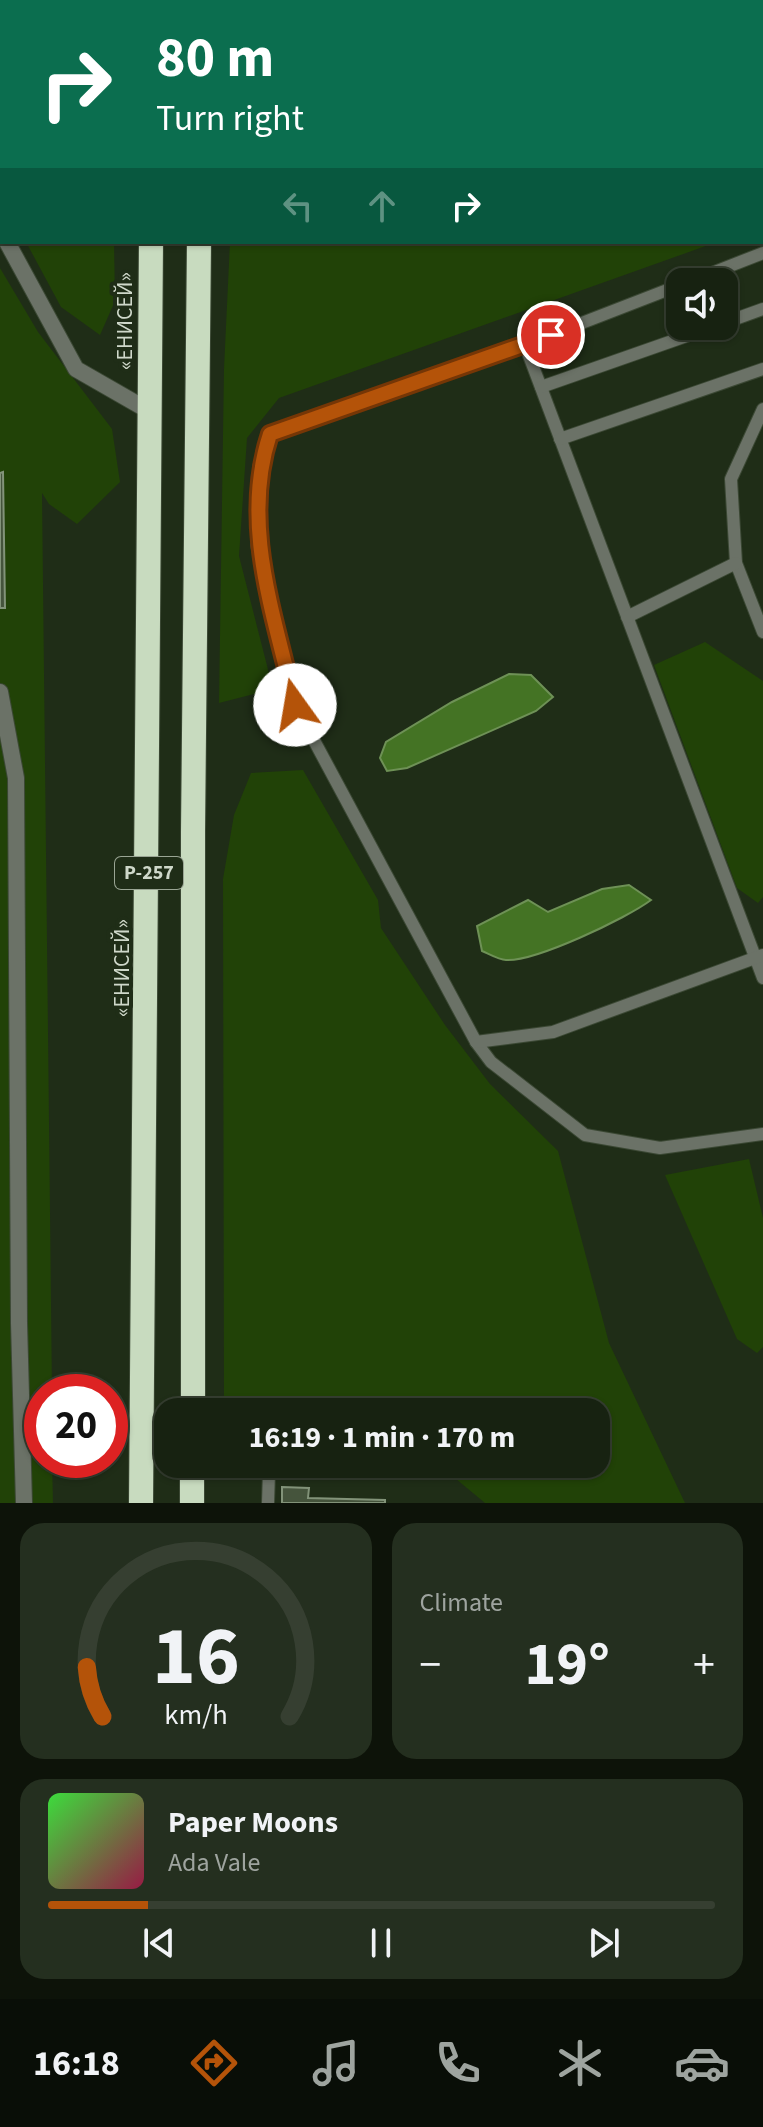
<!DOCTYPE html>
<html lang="en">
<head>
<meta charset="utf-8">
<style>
  :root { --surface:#172211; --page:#242f1f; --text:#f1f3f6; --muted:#9ea49f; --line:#363f31; --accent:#b45309 }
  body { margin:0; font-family:"Source Sans 3",sans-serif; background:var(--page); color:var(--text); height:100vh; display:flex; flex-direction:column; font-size:30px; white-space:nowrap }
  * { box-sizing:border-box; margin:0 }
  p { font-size:26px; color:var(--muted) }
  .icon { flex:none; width:44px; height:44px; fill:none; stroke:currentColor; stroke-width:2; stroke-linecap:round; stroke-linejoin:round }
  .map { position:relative; height:1503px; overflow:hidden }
  .details { display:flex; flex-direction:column; gap:20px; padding:20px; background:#0d1309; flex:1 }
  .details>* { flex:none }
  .top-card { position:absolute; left:0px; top:0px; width:764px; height:244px; box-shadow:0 2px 6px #0004,0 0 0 2px var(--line); background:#0b6e4f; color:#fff; overflow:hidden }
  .controls { position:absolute; left:666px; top:268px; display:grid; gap:16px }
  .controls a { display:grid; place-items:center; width:72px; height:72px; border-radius:16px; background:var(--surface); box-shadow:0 2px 6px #0004,0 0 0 2px var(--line); font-size:40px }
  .speed { position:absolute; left:24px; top:1374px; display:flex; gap:16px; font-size:40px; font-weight:700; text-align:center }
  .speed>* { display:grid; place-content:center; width:104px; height:104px; border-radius:50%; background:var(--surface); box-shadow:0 2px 6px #0004,0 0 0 2px var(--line); line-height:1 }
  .speed .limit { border:12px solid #d22; background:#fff; color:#111 }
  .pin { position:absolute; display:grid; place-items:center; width:68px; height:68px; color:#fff; margin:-34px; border:4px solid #fff; border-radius:50%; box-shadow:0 2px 8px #0007 }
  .me { position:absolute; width:88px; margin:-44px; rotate:347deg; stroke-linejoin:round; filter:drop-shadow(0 0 6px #0008) }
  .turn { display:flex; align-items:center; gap:28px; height:168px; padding:0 24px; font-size:36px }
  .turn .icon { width:104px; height:104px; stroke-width:2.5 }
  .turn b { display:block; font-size:56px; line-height:68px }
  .lanes { display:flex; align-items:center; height:76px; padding:0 24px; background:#0003; justify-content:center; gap:40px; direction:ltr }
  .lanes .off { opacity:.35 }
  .big { font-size:60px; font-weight:700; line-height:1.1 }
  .details .tile { flex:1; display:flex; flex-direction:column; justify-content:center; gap:12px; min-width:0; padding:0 28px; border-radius:24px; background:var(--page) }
  .details .dial { align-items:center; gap:0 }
  .dial svg { height:208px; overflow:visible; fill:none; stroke:var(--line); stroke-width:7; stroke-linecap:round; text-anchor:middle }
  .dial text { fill:var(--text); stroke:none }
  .song { display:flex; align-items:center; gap:24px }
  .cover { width:96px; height:96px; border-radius:12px; background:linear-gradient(135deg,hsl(120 70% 55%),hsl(340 70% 35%)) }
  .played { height:8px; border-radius:4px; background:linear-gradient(90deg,var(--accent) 15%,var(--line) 15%) }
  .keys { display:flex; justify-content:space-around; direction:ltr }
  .heat { display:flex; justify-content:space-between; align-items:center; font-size:44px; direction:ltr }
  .details .tiles { flex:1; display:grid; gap:20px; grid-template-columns:1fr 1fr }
  .tile:last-child { grid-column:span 2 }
  .trip { position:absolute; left:154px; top:1398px; width:456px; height:80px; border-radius:24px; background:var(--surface); box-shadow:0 2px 6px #0004,0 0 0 2px var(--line); font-weight:700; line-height:80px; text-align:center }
  .dock { display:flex; height:128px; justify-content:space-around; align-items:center; background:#090e07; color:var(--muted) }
  .dock .icon { width:56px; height:56px }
  .dock .active { color:var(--accent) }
  .dock b { font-size:36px; color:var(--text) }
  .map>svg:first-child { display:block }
  .green { fill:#214207 }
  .water { fill:#447324; stroke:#6e9156; stroke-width:2 }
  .building { fill:#45543c; stroke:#829379; stroke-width:2 }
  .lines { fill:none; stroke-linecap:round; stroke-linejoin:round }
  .lane-casing { stroke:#3b4834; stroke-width:14 }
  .street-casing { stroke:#3b4834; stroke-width:18 }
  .highway-casing { stroke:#3b4834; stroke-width:26 }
  .lane { stroke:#6b7267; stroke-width:12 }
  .street { stroke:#6b7267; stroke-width:16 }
  .highway { stroke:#c8dbbf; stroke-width:24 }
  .route-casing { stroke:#753606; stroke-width:20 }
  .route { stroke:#b45309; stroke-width:14 }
  .labels { text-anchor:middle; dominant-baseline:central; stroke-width:8; stroke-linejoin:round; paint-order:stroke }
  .shield { fill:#1f2d17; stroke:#9aa594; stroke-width:2 }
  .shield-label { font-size:20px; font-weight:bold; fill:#cfd8ca }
  .street-label { font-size:22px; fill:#cfd8ca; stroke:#1f2d17 }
</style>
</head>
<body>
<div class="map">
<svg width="763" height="1503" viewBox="0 0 763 1503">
  <rect width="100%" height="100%" fill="#1f2d17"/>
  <!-- green -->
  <g class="green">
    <polygon points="0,0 100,2 2,2 2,198"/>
    <polygon points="243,0 755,0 243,2"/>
    <polygon points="26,242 114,242 115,301 100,335 61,307"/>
    <polygon points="230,242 717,242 279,398 247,438 239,556 273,689 219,703 224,369"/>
    <polygon points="0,268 38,332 112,429 120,482 77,524 49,504 42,493 52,1392 42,1392 42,1460 52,1460 53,1503 0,1503"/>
    <polygon points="705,642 763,681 763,897 758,903 737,888 654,665"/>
    <polygon points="303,770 378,900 381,928 445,1025 490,1084 558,1151 609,1343 685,1503 485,1503 438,1464 596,1464 596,1412 262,1412 224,1407 223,879 234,815 251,773"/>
    <polygon points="749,1159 763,1218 763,1347 757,1353 737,1339 665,1175"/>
  </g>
  <!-- water -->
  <g class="water">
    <polygon points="509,674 531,675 553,697 536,711 407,768 387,771 380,758 386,742 452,702"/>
    <path d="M629,885L651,900C627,918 535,962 506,960C499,960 489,954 482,951L477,926L528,900L548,912L602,889Z"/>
  </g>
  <!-- building -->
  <g class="building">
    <polygon points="3,472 5,608 0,608 0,473"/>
    <polygon points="282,1487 309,1488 308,1498 385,1500 385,1503 282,1503"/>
  </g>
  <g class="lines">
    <!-- lane casing -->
    <g class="lane-casing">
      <g id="lane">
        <polyline points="689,282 763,253"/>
        <polyline points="680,285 525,345 270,434 259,467 257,545 295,705 476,1042 491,1062 585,1135 660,1148 763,1134"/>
        <polyline points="724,323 763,309"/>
        <polyline points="525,345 763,978"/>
        <polyline points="541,387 715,326"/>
        <polyline points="763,409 731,479 736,563 763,632"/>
        <polyline points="560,439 763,369"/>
        <polyline points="627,617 736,563"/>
        <polyline points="476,1042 553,1032 763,955"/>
        <polyline points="261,1464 269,1472 268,1503"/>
      </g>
    </g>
    <!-- street casing -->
    <g class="street-casing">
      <g id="street">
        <polyline points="7,242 76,369 151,412"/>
        <polyline points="0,692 16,778 19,1323 24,1503"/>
      </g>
    </g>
    <!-- highway casing -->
    <g class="highway-casing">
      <g id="highway">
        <polyline points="137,0 137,2"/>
        <polyline points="199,0 199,2"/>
        <polyline points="193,1412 193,832 199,242"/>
        <polyline points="141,1503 151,242"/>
        <polyline points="192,1503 192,1464"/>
      </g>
    </g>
    <!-- lane -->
    <use href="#lane" class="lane"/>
    <!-- street -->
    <use href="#street" class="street"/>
    <!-- highway -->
    <use href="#highway" class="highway"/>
  </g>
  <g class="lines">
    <!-- route casing -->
    <g class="route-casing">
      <path id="route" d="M295,705C275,616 240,525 270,434L551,335"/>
    </g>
    <!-- route -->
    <use href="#route" class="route"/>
  </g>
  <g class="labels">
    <!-- shield labels -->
    <rect class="shield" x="115" y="857" width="68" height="32" rx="6"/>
    <g class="shield-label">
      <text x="149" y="873">Р-257</text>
    </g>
    <!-- street labels -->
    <g class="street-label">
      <text transform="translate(125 321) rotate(-90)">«ЕНИСЕЙ»</text>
      <text transform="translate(122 968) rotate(-90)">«ЕНИСЕЙ»</text>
    </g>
  </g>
</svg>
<div class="controls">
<a><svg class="icon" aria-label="sound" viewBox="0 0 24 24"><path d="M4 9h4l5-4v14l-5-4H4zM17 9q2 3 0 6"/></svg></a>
</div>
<div class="speed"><div class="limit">20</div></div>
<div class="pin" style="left:551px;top:335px;background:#d93025"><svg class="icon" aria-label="arrive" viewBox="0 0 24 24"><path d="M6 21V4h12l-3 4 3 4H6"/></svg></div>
<svg class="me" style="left:295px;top:705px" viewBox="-20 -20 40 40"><circle r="19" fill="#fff"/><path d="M0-13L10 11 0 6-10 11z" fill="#b45309"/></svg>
<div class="trip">16:19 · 1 min · 170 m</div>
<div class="top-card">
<div class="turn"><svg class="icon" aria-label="right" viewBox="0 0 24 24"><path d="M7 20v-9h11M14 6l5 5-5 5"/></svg><div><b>80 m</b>Turn right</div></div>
<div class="lanes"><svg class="icon off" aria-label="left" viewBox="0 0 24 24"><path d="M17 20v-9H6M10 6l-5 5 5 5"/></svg><svg class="icon off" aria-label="ahead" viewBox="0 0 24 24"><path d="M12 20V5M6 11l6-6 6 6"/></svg><svg class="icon" aria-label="right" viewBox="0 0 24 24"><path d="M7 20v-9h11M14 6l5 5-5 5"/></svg></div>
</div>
</div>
<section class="details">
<div class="tiles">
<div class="tile dial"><svg viewBox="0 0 100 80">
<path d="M14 69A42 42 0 1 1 86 69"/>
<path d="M14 69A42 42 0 0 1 8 50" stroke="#b45309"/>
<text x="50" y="56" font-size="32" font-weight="700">16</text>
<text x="50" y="72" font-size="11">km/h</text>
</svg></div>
<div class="tile"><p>Climate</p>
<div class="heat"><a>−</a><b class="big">19°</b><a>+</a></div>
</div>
<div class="tile">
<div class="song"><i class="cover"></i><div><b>Paper Moons</b><p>Ada Vale</p></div></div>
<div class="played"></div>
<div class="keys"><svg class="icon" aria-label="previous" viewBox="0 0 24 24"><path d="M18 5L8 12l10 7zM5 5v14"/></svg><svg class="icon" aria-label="pause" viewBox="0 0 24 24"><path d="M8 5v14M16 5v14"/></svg><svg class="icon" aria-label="next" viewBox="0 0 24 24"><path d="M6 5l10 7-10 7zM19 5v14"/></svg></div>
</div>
</div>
</section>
<nav class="dock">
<b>16:18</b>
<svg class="icon active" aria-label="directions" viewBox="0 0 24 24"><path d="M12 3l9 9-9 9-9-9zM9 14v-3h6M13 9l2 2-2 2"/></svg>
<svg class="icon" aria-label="music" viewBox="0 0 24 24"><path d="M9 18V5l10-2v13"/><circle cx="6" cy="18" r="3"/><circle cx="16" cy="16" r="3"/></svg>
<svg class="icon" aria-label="phone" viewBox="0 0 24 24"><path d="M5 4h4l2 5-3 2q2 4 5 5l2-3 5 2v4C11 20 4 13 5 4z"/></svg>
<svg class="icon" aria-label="climate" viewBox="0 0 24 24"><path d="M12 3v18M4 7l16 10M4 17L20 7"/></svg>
<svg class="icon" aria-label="car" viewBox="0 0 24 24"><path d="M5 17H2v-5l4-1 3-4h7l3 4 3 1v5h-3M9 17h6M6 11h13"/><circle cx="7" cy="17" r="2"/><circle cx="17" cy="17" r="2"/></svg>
</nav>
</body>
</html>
